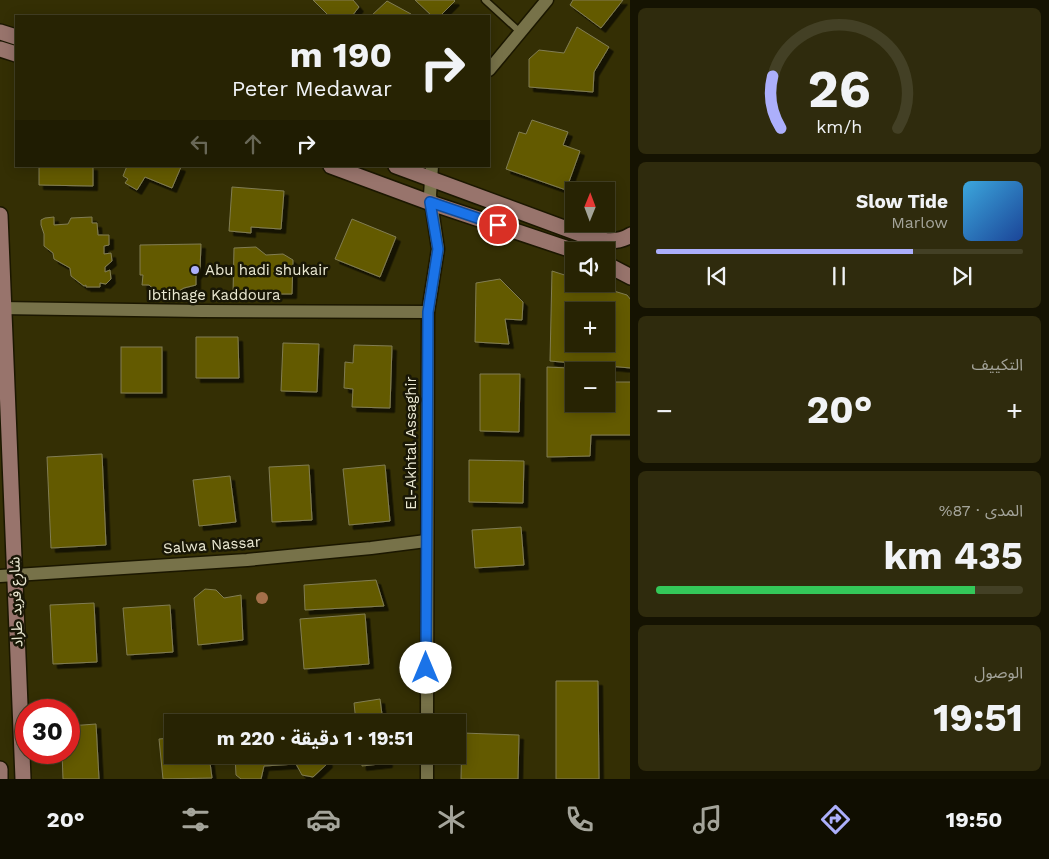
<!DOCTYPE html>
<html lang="ar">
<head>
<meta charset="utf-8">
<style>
  :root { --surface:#272303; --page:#2f2b0d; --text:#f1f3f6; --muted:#a4a49a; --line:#434025; --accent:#acaffb }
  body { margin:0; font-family:"Work Sans","Noto Sans Arabic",sans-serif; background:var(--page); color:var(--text); direction:rtl; height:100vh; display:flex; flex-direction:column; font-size:19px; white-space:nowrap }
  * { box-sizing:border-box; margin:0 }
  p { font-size:16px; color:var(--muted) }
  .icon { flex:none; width:28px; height:28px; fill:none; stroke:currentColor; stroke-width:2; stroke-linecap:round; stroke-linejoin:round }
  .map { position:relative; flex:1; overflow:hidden; direction:ltr }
  .details { display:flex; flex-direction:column; gap:8px; padding:8px; background:#151302; width:419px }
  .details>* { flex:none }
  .guide { position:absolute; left:15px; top:15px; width:475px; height:152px; border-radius:0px; box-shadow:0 2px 12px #0003,0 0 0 1px var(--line); direction:rtl; background:#272303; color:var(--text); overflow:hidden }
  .needle { width:32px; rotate:1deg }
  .buttons { position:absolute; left:565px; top:182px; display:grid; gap:10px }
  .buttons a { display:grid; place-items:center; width:50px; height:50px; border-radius:0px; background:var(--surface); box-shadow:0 2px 12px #0003,0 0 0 1px var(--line); font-size:25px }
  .speed { position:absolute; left:15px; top:699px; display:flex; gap:10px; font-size:25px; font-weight:700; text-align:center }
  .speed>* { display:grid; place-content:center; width:65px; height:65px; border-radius:50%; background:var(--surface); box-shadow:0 2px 12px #0003,0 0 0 1px var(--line); line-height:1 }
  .speed .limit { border:8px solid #d22; background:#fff; color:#111 }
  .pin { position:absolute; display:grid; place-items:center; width:42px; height:42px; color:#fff; margin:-21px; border:2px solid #fff; border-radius:50%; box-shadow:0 1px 5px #0007 }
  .me { position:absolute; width:55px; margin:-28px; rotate:0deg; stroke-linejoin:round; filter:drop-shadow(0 0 4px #0008) }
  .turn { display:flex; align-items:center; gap:18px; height:105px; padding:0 15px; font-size:22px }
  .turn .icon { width:65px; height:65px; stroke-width:2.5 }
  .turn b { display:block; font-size:35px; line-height:42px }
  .lanes { display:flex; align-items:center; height:48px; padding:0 15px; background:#0003; justify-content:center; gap:25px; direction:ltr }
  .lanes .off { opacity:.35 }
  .big { font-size:38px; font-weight:700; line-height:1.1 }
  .details .widget { flex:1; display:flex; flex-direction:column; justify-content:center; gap:8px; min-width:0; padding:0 18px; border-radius:8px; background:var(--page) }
  .details .dial { align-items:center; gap:0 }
  .dial svg { height:130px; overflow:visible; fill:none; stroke:var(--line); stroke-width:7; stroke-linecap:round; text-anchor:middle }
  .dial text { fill:var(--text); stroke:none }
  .song { display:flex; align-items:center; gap:15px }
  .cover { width:60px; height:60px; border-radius:8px; background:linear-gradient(135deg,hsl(200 70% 55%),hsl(220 70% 35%)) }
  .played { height:5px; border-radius:2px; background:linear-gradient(90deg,var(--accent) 70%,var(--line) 70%) }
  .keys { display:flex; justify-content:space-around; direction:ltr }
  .heat { display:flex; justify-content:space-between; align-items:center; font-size:28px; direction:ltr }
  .charge { height:8px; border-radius:4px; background:linear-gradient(90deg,#34c759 87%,var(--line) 0) }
  .trip { position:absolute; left:164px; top:714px; width:302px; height:50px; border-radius:0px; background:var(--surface); box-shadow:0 2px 12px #0003,0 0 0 1px var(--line); font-weight:700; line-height:50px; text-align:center; direction:rtl }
  .tab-bar { display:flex; height:80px; justify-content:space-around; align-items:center; background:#100e01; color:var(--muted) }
  .tab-bar .icon { width:35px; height:35px }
  .tab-bar .current { color:var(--accent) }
  .tab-bar b { font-size:22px; color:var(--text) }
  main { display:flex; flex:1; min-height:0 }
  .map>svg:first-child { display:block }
  .building { fill:#645a00; stroke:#817d53; fill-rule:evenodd; filter:url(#shadow) }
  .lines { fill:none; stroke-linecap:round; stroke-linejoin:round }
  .lane-casing { stroke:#1b1700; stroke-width:9 }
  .street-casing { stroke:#1b1700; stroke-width:15 }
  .secondary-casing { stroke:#1b1700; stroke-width:18 }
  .lane { stroke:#777249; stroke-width:6 }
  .street { stroke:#777249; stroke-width:12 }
  .secondary { stroke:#98746c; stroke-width:15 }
  .tree { fill:#a4704a }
  .route-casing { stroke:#114b97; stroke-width:12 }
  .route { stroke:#1a73e8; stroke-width:9 }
  .poi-dot { fill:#acaffb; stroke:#191706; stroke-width:2 }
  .labels { text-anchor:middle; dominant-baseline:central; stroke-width:5; stroke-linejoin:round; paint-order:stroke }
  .poi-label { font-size:15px; fill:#eae8d2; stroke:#191706; text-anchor:start }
  .street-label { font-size:15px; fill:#eae8d2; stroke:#191706 }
</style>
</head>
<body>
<main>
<section class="details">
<div class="widget dial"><svg viewBox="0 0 100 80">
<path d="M14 69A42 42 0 1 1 86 69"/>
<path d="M14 69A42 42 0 0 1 9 37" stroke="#acaffb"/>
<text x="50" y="56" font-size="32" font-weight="700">26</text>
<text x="50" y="72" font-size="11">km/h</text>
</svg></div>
<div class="widget">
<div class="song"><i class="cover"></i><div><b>Slow Tide</b><p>Marlow</p></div></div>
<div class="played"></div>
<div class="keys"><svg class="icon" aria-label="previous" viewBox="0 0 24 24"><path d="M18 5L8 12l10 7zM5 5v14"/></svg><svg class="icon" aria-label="pause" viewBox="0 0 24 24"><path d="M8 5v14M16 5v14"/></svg><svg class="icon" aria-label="next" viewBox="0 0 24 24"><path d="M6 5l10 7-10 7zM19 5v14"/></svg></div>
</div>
<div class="widget"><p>التكييف</p>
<div class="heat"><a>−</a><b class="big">20°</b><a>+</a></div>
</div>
<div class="widget"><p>المدى · 87%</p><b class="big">435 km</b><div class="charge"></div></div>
<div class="widget"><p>الوصول</p><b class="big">19:51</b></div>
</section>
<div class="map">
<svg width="631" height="779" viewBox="0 0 631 779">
  <defs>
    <filter id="shadow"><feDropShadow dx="4.5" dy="4.5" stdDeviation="0" flood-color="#0009"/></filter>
  </defs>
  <rect width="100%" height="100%" fill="#342f04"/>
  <!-- building -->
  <g class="building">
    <polygon points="313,0 353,0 359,7 352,16 329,16"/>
    <polygon points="415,0 454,0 455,1 440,16 432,16"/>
    <polygon points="573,0 623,0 601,28 570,5"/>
    <polygon points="387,1 411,14 409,16 371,16"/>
    <polygon points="577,27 609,47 594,72 593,92 529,87 529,59 539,50 564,53"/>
    <polygon points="532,120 568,132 563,145 580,151 566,190 506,169 519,132 526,134"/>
    <polygon points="39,166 93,166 93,186 39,185"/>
    <polygon points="127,166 179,166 181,167 172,188 145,177 137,190 125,183 128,179 123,176"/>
    <polygon points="232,187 284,191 281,229 251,227 251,233 229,231"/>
    <polygon points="54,217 54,225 68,224 71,218 92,217 92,223 97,223 98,235 109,235 109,245 104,246 104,254 111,253 112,261 105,267 105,272 110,270 111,279 106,284 100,283 100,287 86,287 86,285 84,286 71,276 70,268 54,259 53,253 44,246 44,234 41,225 41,220 45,218"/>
    <polygon points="352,219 396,237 380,277 335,259"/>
    <polygon points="201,244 200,270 196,275 196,285 184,288 175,293 158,293 149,285 142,285 143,275 140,275 140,245"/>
    <polygon points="256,247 266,255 283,254 293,260 292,294 233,294 234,248"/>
    <path d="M552,271L574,278V284H591L627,295L631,300V368L550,361ZM574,311H606V344H574Z"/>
    <polygon points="500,279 523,302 522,320 505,319 509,344 475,342 476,283"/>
    <polygon points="196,337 238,337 239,378 196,378"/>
    <polygon points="283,343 319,344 317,392 281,391"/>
    <polygon points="354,345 392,346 390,408 352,407 353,389 344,388 345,362 353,363"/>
    <rect x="121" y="347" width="41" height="46"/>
    <polygon points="547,367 591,369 591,371 574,371 574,404 606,404 606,382 631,382 631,435 591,435 590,456 547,457"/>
    <polygon points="480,374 520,374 519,432 480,431"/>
    <polygon points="102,454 106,545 51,548 47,457"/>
    <polygon points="469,460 524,461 523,503 469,502"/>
    <polygon points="309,465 312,520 272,522 269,467"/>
    <polygon points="385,465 390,521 349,525 343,469"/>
    <polygon points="230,476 236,522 199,526 193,480"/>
    <polygon points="521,527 524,565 475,568 472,530"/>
    <polygon points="376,580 384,606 305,610 304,585"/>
    <polygon points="205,589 216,590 224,598 241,595 243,640 198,645 194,598"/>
    <polygon points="94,603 97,662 53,664 50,605"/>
    <polygon points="170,605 173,652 127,655 123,608"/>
    <polygon points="365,614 369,664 304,669 300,619"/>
    <polygon points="556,681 598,681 599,779 556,779"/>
    <polygon points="380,699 383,722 356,722 354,703"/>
    <polygon points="96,724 99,779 63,779 62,752 69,752 69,726"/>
    <polygon points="462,733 519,735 518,779 461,779"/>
    <polygon points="172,738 172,755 209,755 212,778 163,779 159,739"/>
    <polygon points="235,755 326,755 328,763 313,777 302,775 296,764 264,766 261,779 241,779 236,775"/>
    <polygon points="361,755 387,755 388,763 362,766"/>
  </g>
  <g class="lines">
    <!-- lane casing -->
    <g class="lane-casing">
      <polyline id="lane" points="485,0 520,32"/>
    </g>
    <!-- street casing -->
    <g class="street-casing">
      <g id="street">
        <polyline points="489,70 547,0"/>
        <polyline points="0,308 201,311 428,312"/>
        <polyline points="0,576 247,560 371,548 426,541"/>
        <polyline points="427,722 428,312 438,249 430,195 432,166"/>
        <polyline points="427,755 427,779"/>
      </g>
    </g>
    <!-- secondary casing -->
    <g class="secondary-casing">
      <g id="secondary">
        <polyline points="0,32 16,37"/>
        <polyline points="0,49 16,54"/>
        <polyline points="331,166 431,203 575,251"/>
        <path d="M396,166L583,235C599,240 615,245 631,235"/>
        <polyline points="0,215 23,779"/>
        <polyline points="606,264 631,277"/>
        <polyline points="0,769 0,779"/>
      </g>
    </g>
    <!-- lane -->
    <use href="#lane" class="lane"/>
    <!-- street -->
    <use href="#street" class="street"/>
    <!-- secondary -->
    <use href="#secondary" class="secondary"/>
  </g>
  <!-- trees -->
  <circle class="tree" cx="262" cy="598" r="6"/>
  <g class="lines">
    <!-- route casing -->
    <g class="route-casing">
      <polyline id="route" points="426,668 428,312 438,249 430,202 498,225"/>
    </g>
    <!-- route -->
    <use href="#route" class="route"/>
  </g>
  <!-- markers -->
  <circle class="poi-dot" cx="195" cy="270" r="5"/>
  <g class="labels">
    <!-- poi labels -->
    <g class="poi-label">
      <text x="205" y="270">Abu hadi shukair</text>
    </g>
    <!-- street labels -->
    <g class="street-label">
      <text x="214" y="295">Ibtihage Kaddoura</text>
      <text transform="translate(411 443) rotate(-90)">El-Akhtal Assaghir</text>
      <text transform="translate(212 545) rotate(-4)">Salwa Nassar</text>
      <text transform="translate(16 602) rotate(-92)">شارع فريد طراد</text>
    </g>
  </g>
</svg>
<div class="buttons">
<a><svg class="needle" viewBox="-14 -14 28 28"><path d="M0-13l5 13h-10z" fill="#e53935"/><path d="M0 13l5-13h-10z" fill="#a4a49a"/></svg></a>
<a><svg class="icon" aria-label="sound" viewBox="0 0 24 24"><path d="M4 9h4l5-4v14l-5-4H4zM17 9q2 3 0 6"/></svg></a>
<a>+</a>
<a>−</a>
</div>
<div class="speed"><div class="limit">30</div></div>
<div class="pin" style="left:498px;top:225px;background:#d93025"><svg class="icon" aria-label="arrive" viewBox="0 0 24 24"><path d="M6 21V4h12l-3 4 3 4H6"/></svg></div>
<svg class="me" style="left:426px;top:668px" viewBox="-20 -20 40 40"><circle r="19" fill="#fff"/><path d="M0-13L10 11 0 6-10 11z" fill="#1a73e8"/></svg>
<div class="trip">19:51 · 1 دقيقة · 220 m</div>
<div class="guide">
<div class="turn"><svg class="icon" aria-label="right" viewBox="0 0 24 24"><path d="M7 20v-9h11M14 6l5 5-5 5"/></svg><div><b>190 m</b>Peter Medawar</div></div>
<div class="lanes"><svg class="icon off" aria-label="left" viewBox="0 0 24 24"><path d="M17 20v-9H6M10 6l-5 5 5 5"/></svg><svg class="icon off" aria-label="ahead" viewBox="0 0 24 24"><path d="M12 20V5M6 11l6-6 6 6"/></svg><svg class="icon" aria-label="right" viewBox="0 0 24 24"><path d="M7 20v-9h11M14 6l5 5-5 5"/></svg></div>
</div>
</div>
</main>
<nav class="tab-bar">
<b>19:50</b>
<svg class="icon current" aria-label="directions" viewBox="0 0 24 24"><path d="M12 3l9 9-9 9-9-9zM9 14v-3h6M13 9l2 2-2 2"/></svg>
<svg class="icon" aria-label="music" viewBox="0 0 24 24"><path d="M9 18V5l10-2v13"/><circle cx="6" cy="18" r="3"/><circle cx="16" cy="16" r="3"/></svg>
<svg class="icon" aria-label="phone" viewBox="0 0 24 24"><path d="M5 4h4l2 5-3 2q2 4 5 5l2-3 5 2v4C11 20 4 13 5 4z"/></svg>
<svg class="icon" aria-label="climate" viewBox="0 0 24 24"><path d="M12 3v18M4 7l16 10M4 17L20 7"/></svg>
<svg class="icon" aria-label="car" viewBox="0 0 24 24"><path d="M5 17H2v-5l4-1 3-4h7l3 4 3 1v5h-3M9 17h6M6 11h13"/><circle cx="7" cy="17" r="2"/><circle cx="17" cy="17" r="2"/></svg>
<svg class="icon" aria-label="filters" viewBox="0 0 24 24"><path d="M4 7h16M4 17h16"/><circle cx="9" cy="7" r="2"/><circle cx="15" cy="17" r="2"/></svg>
<b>20°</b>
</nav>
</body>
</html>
